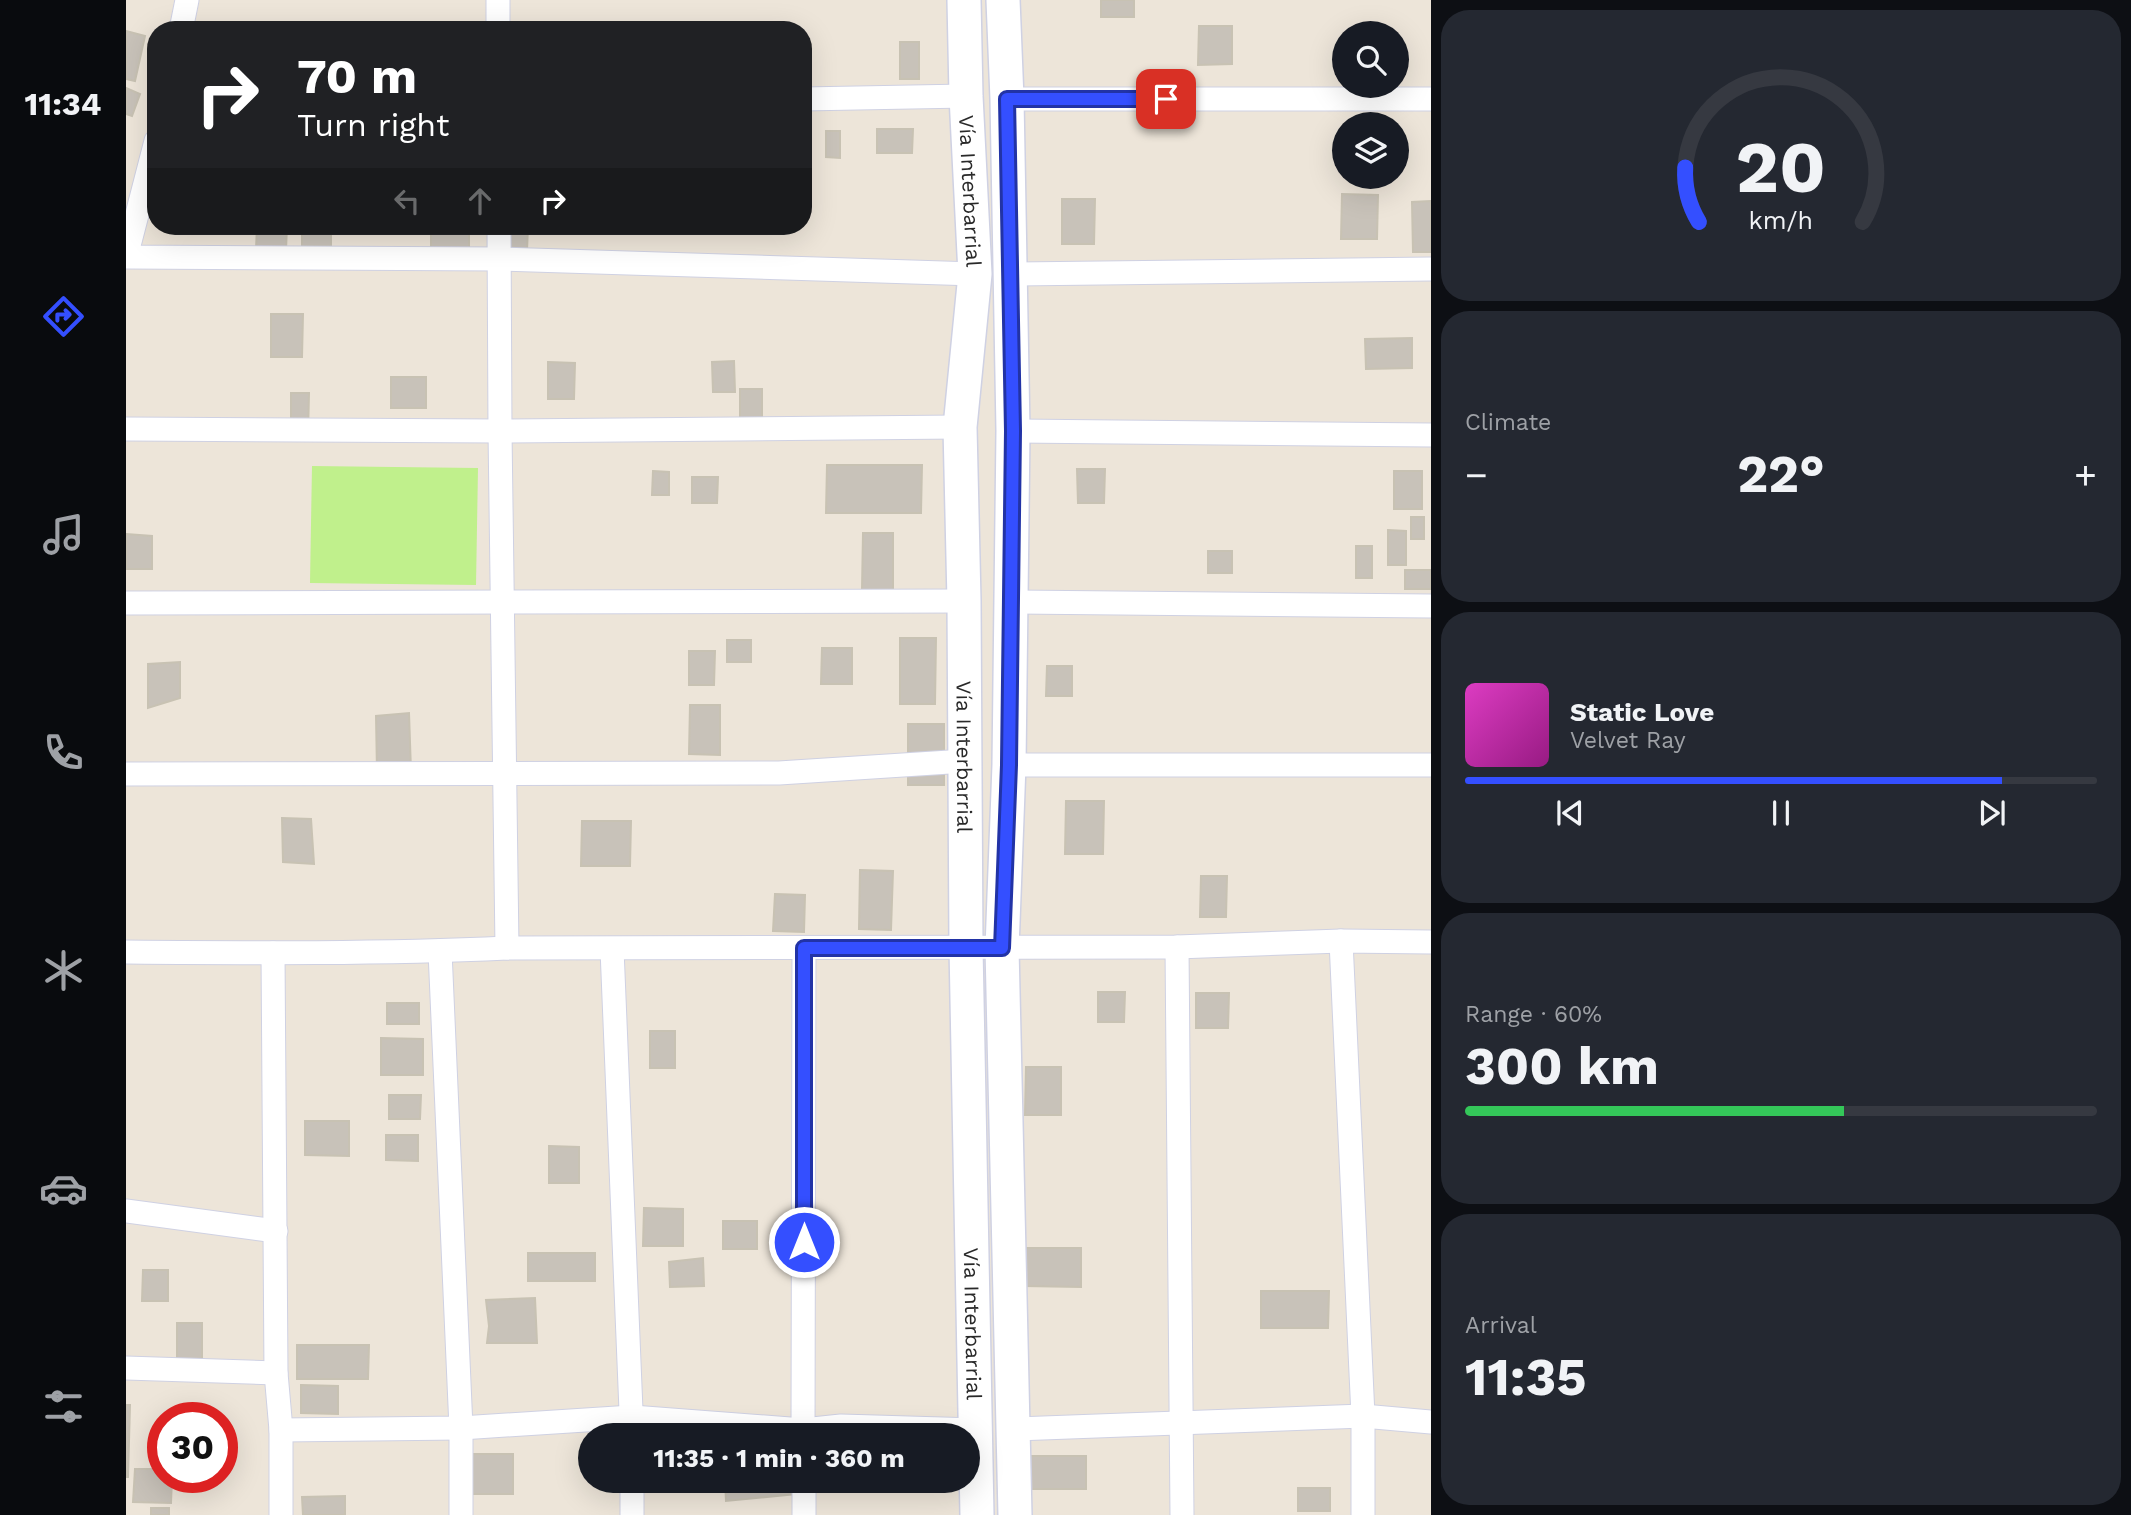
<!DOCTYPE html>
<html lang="en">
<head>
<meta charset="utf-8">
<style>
  :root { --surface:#171b24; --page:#242831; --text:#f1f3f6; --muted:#9ea1a6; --line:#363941; --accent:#344fff }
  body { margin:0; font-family:"Work Sans",sans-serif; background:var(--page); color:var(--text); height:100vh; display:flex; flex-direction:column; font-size:26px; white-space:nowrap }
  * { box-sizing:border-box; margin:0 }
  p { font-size:23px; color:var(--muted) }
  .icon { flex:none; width:38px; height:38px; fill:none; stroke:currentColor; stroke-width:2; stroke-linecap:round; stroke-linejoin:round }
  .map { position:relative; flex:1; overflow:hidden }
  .details { display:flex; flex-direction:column; gap:10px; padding:10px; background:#0d0f14; width:700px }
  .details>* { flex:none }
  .top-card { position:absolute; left:21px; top:21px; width:665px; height:214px; border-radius:28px; box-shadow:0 7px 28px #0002; background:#202124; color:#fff; overflow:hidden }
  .fabs { position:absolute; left:1206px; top:21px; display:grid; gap:14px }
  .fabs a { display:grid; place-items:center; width:77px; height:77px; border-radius:50%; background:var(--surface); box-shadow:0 7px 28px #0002; font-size:35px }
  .speed { position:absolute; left:21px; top:1402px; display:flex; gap:14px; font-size:35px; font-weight:700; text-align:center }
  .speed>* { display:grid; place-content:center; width:91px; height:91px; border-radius:50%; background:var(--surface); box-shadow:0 7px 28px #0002; line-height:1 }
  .speed .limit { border:10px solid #d22; background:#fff; color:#111 }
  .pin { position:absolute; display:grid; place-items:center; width:60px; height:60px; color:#fff; margin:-30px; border-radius:14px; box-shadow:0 4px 10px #0006 }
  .me { position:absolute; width:77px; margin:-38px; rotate:0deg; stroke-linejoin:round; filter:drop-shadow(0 0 5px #0008) }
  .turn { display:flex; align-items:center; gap:24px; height:147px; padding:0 35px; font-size:32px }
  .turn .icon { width:91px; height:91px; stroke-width:2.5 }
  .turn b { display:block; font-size:49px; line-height:60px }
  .lanes { display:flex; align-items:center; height:66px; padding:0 35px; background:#0003; justify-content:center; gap:35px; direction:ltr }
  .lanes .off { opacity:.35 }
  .big { font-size:52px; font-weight:700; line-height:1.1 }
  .details .card { flex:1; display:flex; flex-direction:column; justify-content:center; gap:10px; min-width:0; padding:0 24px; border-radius:28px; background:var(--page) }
  .details .dial { align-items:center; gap:0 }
  .dial svg { height:182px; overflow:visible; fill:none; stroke:var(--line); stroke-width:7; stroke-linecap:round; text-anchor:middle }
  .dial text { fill:var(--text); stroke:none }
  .song { display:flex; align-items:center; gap:21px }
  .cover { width:84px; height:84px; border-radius:10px; background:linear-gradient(135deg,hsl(310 70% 55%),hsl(310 70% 35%)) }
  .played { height:7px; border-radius:4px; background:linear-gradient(90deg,var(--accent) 85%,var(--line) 85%) }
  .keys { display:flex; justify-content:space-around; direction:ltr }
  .heat { display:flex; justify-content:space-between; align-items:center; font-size:38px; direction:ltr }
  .charge { height:10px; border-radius:5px; background:linear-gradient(90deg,#34c759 60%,var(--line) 0) }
  .trip { position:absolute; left:452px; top:1423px; width:402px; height:70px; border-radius:35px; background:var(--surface); box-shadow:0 7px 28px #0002; font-weight:700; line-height:70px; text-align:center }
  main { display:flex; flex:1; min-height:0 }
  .tabs { display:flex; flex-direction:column; width:126px; justify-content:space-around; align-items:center; background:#090b0e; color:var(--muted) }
  .tabs .icon { width:49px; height:49px }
  .tabs .active { color:var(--accent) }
  .tabs b { font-size:32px; color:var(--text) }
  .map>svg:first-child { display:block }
  .pitch { fill:#c0f08c }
  .building { fill:#c8c2b9; stroke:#c8c2b3; stroke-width:2 }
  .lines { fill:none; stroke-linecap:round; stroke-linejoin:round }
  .street-casing { stroke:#cfd1e3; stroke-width:25 }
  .secondary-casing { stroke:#cfd1e3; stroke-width:36 }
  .street { stroke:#fff; stroke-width:23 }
  .secondary { stroke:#fff; stroke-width:33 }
  .route-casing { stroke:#2233a6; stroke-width:18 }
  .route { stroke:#344fff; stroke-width:12 }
  .labels { text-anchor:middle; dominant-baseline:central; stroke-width:5; stroke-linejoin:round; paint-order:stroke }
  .street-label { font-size:21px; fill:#292929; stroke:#fff }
</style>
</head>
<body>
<main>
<nav class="tabs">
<b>11:34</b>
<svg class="icon active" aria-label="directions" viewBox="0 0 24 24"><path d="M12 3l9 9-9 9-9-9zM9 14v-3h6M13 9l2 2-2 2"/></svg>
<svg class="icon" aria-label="music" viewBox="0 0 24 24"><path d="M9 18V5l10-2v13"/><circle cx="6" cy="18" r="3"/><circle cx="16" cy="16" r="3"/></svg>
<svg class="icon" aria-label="phone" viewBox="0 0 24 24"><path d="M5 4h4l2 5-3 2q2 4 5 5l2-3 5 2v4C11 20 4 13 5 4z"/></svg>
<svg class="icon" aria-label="climate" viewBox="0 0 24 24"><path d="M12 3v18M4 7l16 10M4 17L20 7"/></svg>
<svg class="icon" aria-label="car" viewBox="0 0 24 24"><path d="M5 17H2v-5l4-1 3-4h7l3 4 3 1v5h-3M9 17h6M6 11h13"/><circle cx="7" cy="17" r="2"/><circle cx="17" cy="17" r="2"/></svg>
<svg class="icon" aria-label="filters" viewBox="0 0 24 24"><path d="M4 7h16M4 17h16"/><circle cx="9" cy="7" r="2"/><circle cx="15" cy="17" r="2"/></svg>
</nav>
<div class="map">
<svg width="1305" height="1515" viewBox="0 0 1305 1515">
  <rect width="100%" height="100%" fill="#ede5d9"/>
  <!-- pitch -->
  <polygon class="pitch" points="186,466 352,468 350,585 184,583"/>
  <!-- building -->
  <g class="building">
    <rect x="975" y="0" width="33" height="17"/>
    <polygon points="1073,26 1106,26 1106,64 1072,65"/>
    <polygon points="0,31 19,36 9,81 0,79"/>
    <rect x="774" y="42" width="19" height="37"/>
    <polygon points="0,88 14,94 6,116 0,114"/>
    <polygon points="751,129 787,129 786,153 751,153"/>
    <polygon points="700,131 714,131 714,158 700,157"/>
    <polygon points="1216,194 1252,195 1251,239 1215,239"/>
    <polygon points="936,199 969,199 968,244 936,244"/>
    <polygon points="1305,201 1305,252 1287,252 1286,202"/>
    <polygon points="131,226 161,226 160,250 130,249"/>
    <rect x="176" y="226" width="29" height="20"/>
    <rect x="305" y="226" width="38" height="27"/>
    <polygon points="377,226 402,226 401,251 376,250"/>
    <polygon points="145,314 177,314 176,357 145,357"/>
    <polygon points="1286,338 1286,368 1240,369 1239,339"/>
    <polygon points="608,361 609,392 587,392 586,362"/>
    <polygon points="422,362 449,363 448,399 422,399"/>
    <rect x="265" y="377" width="35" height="31"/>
    <rect x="614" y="389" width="22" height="43"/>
    <polygon points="165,393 183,393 182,435 165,435"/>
    <polygon points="701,465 796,465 795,513 700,513"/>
    <polygon points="951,469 979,469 978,503 952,503"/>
    <polygon points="527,471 543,472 543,495 526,495"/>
    <rect x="1268" y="471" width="28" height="38"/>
    <polygon points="566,477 592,477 591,503 566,503"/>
    <rect x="1285" y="517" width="13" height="22"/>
    <polygon points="1262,530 1280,531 1280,565 1262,565"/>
    <polygon points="737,533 767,533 767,590 736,590"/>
    <polygon points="0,534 26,536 26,569 0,569"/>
    <rect x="1230" y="546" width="16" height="32"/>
    <rect x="1082" y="551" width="24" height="22"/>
    <rect x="1279" y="570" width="26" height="19"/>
    <polygon points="774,638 810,638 809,704 774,704"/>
    <rect x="601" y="640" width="24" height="22"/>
    <polygon points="696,648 726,648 726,684 695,684"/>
    <polygon points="563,651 589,651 588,685 563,685"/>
    <polygon points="54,662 54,698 22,708 22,664"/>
    <polygon points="921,666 946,666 946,696 920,696"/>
    <polygon points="564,705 594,705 594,755 563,754"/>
    <polygon points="283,713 285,771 251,772 250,716"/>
    <rect x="782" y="724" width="36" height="61"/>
    <polygon points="940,801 978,801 977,854 939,854"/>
    <polygon points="156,818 185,819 188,864 157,862"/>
    <polygon points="456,821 505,821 504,866 455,866"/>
    <polygon points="734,870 767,871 765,930 733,929"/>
    <polygon points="1075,876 1101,876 1100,917 1074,917"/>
    <polygon points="649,894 679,895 678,932 647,931"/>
    <polygon points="972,992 999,992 998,1022 972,1022"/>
    <polygon points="1070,993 1103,993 1102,1028 1070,1028"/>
    <rect x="261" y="1003" width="32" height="21"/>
    <rect x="524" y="1031" width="25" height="37"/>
    <polygon points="255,1038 297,1039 297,1075 255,1075"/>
    <polygon points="900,1067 935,1067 935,1115 899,1115"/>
    <polygon points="263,1095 295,1095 294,1119 263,1119"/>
    <polygon points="179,1121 223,1121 223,1156 179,1155"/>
    <polygon points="260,1135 292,1135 292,1161 260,1160"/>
    <polygon points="423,1146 453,1147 453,1183 423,1183"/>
    <polygon points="518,1208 557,1209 557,1246 517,1246"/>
    <rect x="597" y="1221" width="34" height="28"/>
    <polygon points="898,1248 955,1248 955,1287 898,1286"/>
    <rect x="402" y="1253" width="67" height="28"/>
    <polygon points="577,1258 578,1286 544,1287 543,1262"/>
    <polygon points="17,1270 42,1270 42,1301 16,1301"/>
    <polygon points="1135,1291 1203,1291 1202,1328 1135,1328"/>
    <polygon points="409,1298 411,1343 361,1343 363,1326 360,1300"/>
    <rect x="51" y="1323" width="25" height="42"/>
    <polygon points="171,1345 243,1345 242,1379 171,1379"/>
    <polygon points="175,1385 212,1386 212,1414 175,1413"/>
    <polygon points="0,1405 4,1405 2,1477 0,1477"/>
    <rect x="347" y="1454" width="40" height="40"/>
    <rect x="900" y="1456" width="60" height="33"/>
    <polygon points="9,1469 37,1469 37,1477 46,1477 45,1503 7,1502"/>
    <rect x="511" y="1480" width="47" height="5"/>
    <polygon points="599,1480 669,1480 670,1494 600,1501"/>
    <rect x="1172" y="1488" width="32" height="23"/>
    <polygon points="219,1496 219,1515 177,1515 176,1497"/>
    <rect x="25" y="1508" width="18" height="7"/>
  </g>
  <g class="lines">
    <!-- street casing -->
    <g class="street-casing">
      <g id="street">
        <polyline points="55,30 61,0"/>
        <polyline points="372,30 372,0"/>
        <polyline points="677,99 840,96"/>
        <polyline points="881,99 1305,99"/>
        <polyline points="30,141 0,257 374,259 849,274"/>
        <polyline points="373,226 374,431 381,948"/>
        <polyline points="884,274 1305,269"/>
        <polyline points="0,429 374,431 834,427"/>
        <polyline points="887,431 1305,435"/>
        <polyline points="885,602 1305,606"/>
        <polyline points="0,603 838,601"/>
        <polyline points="883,765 1305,765"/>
        <polyline points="0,774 653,773 839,761"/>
        <polyline points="1215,941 1237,1416 1237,1515"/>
        <polyline points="1051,947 1056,1515"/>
        <polyline points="486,949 506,1435"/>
        <polyline points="314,951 335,1428 335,1515"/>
        <path d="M0,952C127,953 254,954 381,948L1051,947L1215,941L1305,942"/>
        <polyline points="147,953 150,1373 155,1430 155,1515"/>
        <polyline points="0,1211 150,1231"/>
        <polyline points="0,1368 150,1373"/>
        <polyline points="889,1429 1237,1416 1305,1422"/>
        <polyline points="155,1430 335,1428 506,1417 677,1430 715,1426 850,1430"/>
        <polyline points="677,1435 678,948"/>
        <polyline points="506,1480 506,1515"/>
        <polyline points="678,1480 678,1515"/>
      </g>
    </g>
    <!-- secondary casing -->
    <g class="secondary-casing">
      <g id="secondary">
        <path id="s1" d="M838,0L840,96L849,274L834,427L838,601L840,947L851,1515"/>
        <polyline points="877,0 881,99 887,431 883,765 876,948 889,1515"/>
      </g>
    </g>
    <!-- street -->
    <use href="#street" class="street"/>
    <!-- secondary -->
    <use href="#secondary" class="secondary"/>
  </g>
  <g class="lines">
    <!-- route casing -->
    <g class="route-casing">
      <polyline id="route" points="678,1242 678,948 876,948 883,765 887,431 881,99 1040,99"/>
    </g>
    <!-- route -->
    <use href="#route" class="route"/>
  </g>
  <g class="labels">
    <!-- street labels -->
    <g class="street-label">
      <text stroke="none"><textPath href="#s1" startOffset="191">Vía Interbarrial</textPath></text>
      <text stroke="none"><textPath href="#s1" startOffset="758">Vía Interbarrial</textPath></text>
      <text stroke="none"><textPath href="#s1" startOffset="1325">Vía Interbarrial</textPath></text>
    </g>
  </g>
</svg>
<div class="fabs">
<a><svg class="icon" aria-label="search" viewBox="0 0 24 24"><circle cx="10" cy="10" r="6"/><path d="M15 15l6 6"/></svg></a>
<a><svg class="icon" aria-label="layers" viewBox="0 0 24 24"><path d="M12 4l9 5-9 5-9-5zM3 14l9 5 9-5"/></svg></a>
</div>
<div class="speed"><div class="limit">30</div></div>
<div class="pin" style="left:1040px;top:99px;background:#d93025"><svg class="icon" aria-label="arrive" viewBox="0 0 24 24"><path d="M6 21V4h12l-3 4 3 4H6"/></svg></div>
<svg class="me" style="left:678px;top:1242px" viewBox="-20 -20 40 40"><circle r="17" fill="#344fff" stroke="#fff" stroke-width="3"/><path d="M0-11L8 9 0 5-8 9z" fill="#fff"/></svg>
<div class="trip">11:35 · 1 min · 360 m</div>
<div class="top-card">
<div class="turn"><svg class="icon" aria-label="right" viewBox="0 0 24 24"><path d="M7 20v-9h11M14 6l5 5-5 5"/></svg><div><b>70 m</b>Turn right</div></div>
<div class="lanes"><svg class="icon off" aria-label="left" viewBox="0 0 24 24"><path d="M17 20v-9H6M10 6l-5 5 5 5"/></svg><svg class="icon off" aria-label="ahead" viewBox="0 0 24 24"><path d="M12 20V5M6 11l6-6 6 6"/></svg><svg class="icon" aria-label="right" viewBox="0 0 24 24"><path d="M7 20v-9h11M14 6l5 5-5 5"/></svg></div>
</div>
</div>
<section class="details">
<div class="card dial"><svg viewBox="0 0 100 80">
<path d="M14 69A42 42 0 1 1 86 69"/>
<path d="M14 69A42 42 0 0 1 8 45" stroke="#344fff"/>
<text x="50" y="56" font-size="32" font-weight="700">20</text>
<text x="50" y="72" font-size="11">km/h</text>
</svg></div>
<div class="card"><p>Climate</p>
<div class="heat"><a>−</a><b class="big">22°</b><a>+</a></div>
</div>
<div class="card">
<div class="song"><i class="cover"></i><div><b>Static Love</b><p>Velvet Ray</p></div></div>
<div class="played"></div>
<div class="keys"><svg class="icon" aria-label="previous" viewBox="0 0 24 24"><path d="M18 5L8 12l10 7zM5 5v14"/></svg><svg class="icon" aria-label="pause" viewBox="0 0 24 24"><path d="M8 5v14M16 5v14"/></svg><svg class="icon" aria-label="next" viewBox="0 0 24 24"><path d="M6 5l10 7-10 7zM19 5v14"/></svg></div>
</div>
<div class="card"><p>Range · 60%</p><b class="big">300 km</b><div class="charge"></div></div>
<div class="card"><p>Arrival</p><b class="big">11:35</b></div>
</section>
</main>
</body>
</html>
